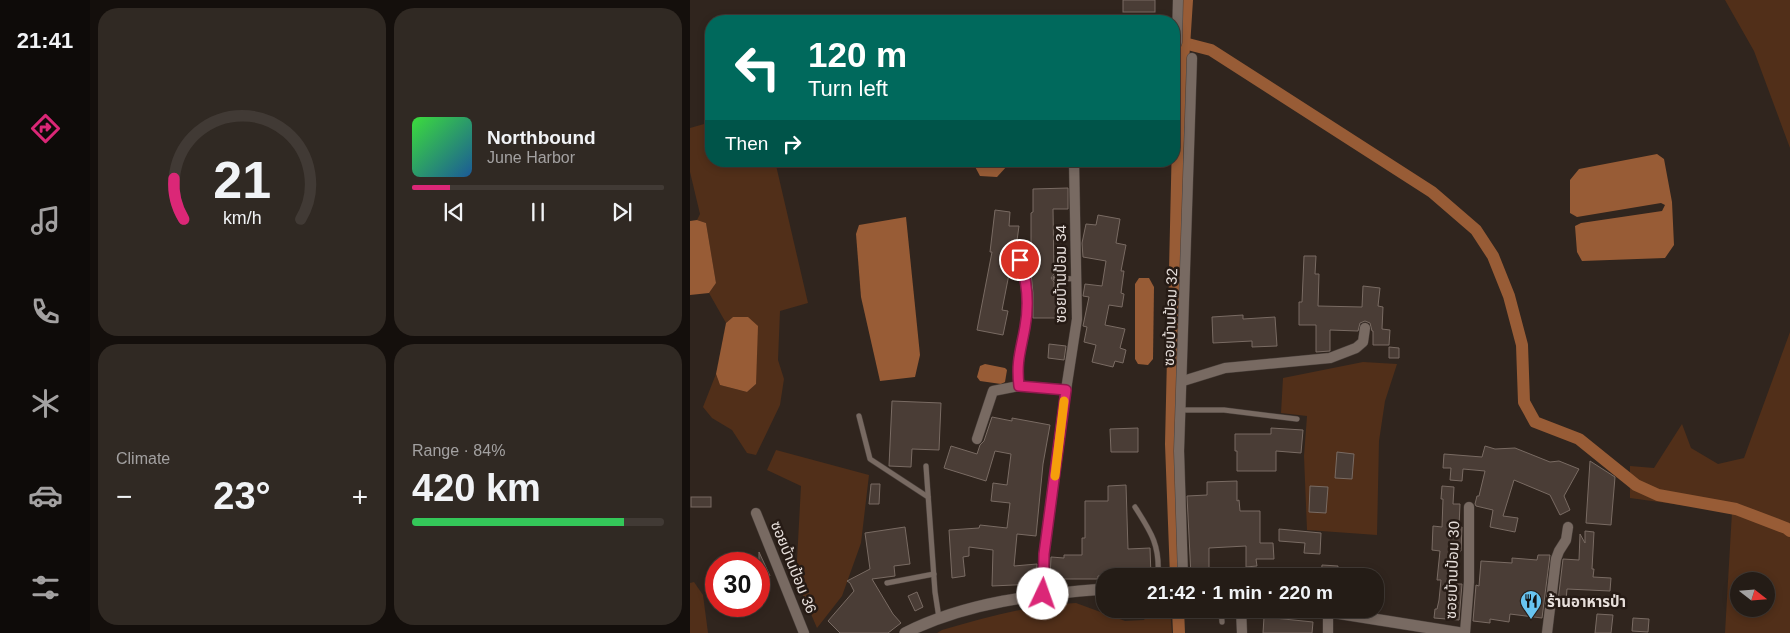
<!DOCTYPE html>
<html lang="en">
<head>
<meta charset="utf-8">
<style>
  :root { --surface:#241c16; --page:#302923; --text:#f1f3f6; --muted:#a3a1a1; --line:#413a35; --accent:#db2777 }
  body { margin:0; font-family:Arial,"Noto Sans Thai",sans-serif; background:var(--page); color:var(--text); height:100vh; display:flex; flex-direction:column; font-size:19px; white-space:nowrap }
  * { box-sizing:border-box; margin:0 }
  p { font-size:16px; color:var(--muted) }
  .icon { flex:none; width:28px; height:28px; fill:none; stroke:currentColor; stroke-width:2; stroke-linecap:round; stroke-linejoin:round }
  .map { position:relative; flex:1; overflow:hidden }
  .side { display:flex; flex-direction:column; gap:8px; padding:8px; background:#140f0c; width:600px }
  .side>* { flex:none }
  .top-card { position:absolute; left:15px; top:15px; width:475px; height:152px; border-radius:20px; box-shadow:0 2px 8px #0003,0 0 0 1px var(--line); background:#00695c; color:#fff; overflow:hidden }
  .needle { width:32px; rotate:107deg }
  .tools { position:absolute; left:1040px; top:572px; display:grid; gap:10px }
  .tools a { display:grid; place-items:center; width:45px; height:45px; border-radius:50%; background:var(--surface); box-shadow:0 2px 8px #0003,0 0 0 1px var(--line); font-size:25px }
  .speed { position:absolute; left:15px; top:552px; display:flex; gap:10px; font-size:25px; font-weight:700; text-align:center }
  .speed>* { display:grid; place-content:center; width:65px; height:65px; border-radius:50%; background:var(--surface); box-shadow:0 2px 8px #0003,0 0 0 1px var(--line); line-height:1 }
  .speed .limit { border:8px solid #d22; background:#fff; color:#111 }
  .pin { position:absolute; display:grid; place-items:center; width:42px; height:42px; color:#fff; margin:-21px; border:2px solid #fff; border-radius:50%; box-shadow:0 1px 5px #0007 }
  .me { position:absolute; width:55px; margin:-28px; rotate:3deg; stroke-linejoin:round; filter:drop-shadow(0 0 4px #0008) }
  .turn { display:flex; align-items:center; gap:18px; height:105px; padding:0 20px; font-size:22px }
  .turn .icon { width:65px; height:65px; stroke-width:2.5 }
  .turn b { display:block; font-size:35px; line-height:42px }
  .then { display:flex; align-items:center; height:48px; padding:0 20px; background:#0003; gap:10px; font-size:19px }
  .big { font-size:38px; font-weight:600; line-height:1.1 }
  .side .widget { flex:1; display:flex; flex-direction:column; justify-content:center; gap:8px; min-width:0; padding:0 18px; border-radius:20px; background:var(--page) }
  .side .dial { align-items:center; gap:0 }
  .dial svg { height:130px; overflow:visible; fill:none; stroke:var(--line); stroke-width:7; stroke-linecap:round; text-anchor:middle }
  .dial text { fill:var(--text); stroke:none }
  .song { display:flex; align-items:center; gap:15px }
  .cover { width:60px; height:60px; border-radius:8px; background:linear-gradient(135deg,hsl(120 70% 55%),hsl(210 70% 35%)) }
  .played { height:5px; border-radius:2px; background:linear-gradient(90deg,var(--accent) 15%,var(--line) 15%) }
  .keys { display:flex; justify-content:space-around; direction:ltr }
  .heat { display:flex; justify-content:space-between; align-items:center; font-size:28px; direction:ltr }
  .charge { height:8px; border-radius:4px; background:linear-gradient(90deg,#34c759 84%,var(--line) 0) }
  .side .tiles { flex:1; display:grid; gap:8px; grid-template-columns:repeat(2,1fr) }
  .trip { position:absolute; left:406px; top:568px; width:288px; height:50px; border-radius:20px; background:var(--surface); box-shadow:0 2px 8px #0003,0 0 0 1px var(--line); font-weight:600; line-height:50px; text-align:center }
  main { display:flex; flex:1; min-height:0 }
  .dock { display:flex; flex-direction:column; width:90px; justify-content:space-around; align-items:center; background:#0e0b09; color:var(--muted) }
  .dock .icon { width:35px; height:35px }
  .dock .selected { color:var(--accent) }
  .dock b { font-size:22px; color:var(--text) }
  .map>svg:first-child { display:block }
  .green { fill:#512f19; fill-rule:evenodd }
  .water { fill:#985c36 }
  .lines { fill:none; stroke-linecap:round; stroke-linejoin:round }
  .canal { stroke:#985c36; stroke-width:12 }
  .building { fill:#4a3d36; stroke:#796b63 }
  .service-casing { stroke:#4a403b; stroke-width:6 }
  .minor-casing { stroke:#4a403b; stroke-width:11 }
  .tertiary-casing { stroke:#4a403b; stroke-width:12 }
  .service { stroke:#786a62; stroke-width:5 }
  .minor { stroke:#786a62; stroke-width:10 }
  .tertiary { stroke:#786a62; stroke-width:11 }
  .route-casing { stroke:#8e194d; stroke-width:12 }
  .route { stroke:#db2777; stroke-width:9 }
  .slow { stroke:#f59e0b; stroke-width:9 }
  .labels { text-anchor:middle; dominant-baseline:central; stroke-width:5; stroke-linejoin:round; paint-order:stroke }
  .street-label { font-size:15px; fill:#e7dfdb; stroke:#261b15 }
  .poi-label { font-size:15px; font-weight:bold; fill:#e7dfdb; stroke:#261b15; text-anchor:start }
</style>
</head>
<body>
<main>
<nav class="dock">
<b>21:41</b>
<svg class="icon selected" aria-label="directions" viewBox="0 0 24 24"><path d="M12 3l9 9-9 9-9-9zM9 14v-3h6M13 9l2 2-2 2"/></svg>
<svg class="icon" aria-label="music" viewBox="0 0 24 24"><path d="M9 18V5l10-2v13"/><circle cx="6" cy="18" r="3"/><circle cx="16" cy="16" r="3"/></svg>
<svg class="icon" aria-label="phone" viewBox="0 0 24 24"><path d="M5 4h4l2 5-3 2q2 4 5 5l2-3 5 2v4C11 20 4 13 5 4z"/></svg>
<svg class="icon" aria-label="climate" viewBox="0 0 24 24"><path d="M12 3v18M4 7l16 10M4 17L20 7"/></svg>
<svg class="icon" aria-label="car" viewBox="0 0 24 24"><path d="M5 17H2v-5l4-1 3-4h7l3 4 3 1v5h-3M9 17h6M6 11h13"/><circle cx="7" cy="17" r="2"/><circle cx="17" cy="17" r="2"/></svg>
<svg class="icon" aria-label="filters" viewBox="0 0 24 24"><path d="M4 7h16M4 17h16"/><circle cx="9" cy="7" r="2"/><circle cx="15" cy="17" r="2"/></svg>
</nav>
<section class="side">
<div class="tiles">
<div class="widget dial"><svg viewBox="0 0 100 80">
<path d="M14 69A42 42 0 1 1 86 69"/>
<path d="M14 69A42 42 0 0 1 8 44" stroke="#db2777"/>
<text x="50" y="56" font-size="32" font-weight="700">21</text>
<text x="50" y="72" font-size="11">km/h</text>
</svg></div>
<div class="widget">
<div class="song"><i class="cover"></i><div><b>Northbound</b><p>June Harbor</p></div></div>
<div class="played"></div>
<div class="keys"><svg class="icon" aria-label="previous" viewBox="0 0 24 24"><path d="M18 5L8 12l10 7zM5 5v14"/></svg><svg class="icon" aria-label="pause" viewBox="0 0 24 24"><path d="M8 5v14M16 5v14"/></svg><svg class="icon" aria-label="next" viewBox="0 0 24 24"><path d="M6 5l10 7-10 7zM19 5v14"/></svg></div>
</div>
<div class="widget"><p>Climate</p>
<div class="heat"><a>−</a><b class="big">23°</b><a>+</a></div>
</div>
<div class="widget"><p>Range · 84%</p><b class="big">420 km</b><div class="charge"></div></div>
</div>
</section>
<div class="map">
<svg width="1100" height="633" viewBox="0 0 1100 633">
  <rect width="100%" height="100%" fill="#30251e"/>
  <!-- green -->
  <g class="green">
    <polygon points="1035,0 1100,0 1100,148 1064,51"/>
    <polygon points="21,122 21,161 85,161 118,303 90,311 88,360 94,379 90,405 66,455 57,453 42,430 22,418 13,407 26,374 30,385 57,392 66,384 43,317 36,323 19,293 26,283 16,223 7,220 10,214 0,172 0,128"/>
    <path d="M1100,332V633H1035L1042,512L940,498V466L964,468L992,424L1001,448L1028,464L1054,458ZM1076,581V609H1049V581Z"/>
    <polygon points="673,362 707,364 695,401 689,441 687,535 617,530 614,456 617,416 591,413 593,378"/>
    <polygon points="86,450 179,475 171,543 152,596 127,628 106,579 111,486 77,470"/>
    <polygon points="4,582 13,595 18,633 0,633 0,583"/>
    <path d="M386,603L435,621L454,620L461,609H480L482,633H247L252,630C297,617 338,605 386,603Z"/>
  </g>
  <!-- water -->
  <g class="water">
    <polygon points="967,154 974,159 982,202 984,245 975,258 892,261 887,252 885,226 891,223 972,211 975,205 971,203 887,217 880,213 880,180 889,169"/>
    <polygon points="282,161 319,161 318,165 307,177 290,176"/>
    <polygon points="216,217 230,355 225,377 190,381 171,297 166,234 169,225"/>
    <polygon points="7,220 16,223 26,283 19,293 0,295 0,221"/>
    <polygon points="449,278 459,278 464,287 463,359 458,365 448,364 445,359 445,284"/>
    <polygon points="43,317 58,317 68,326 66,384 57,392 30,385 26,374 36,323"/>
    <polygon points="295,364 315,368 317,370 315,382 311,384 290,381 287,377 290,366"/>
  </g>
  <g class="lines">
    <!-- canal -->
    <g class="canal">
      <polyline points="494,43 521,50 742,192 786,230 803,256 819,296 832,345 834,402 845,422 889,439 946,485 968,495 1046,509 1096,528 1100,531"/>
      <polyline points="486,576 481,444 488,140 497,0"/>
      <polyline points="488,609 489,633"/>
    </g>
  </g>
  <!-- building -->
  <g class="building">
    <rect x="433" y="0" width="32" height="12"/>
    <polygon points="378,188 378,209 363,209 364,274 361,278 364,282 364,295 367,295 366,318 343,318 343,293 341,273 341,213 343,212 343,189"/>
    <polygon points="305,210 320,212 319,226 329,226 325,255 323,259 323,269 320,269 312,310 318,311 313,335 287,330 302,252 300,252"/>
    <polygon points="408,215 430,219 426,243 436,245 431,271 434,271 431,293 434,294 432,307 419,305 415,325 435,329 430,348 436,350 433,363 425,361 423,367 402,362 406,345 394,342 397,327 393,326 399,297 393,296 395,284 412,286 416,261 393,257 392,243 396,224 406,225"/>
    <polygon points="614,256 626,256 625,274 629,274 628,306 672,307 673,286 690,288 688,306 693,307 692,329 700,330 699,345 683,345 683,331 682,331 680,323 675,321 670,323 668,331 640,330 640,351 626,352 626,325 609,325 609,302 612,302"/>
    <polygon points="553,315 553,319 585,317 587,346 562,347 562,341 523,343 522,317"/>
    <polygon points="359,344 376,346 374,360 358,358"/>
    <polygon points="699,347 709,348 709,358 699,358"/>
    <polygon points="202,401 251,403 249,450 222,449 221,467 199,466"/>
    <polygon points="302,417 322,421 322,418 360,425 353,464 346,536 327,534 324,566 347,564 346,584 302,586 303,550 279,547 279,556 273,557 275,576 262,578 259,530 289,528 290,525 317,528 320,503 301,501 303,483 317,485 321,454 305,451 296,481 254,468 261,446 287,454 290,445 294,441"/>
    <polygon points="448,428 448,452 421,452 420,429"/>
    <polygon points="581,428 613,430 611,453 586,451 586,471 547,471 547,451 545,451 545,434 581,434"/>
    <polygon points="795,446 805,449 825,448 860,462 869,461 889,469 874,496 880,510 870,515 860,495 824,480 813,516 828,518 825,532 800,527 803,510 786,506 785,504 787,496 789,496 795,471 773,469 772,481 760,480 761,468 753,468 754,454 792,457"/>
    <polygon points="647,452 664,454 662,479 645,478"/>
    <polygon points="900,461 925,477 921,525 896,523"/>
    <polygon points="547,481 547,501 549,500 550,511 570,511 570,543 583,543 584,559 566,559 567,566 556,567 556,546 519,548 519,576 501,576 497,496 517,495 517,482"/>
    <polygon points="181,484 190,484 189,504 179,504"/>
    <polygon points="436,485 438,549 460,548 461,576 408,576 408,579 360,579 361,557 374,558 374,555 392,555 392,538 395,538 395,501 418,501 418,486"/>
    <polygon points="620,486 638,487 636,513 619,512"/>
    <polygon points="752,486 764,487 763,504 770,504 769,527 772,527 771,551 767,551 765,584 772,584 769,620 744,618 745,609 747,609 749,600 751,580 747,580 750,551 742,550 743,526 752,527 753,499 751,499"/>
    <rect x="1" y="497" width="20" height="10"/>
    <polygon points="215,527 220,564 204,566 205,576 182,579 203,614 211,623 198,633 150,633 138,621 164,591 160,583 157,581 180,569 175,533"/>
    <polygon points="589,529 631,533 630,554 614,553 615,543 589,541"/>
    <polygon points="895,531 904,532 902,569 904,569 903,577 921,578 920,591 877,589 876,601 868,601 873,559 889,560 890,534 895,543"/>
    <polygon points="69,552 80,576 69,581"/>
    <polygon points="848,555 860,555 852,618 820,614 819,622 800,619 800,623 783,621 786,585 789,586 791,561 822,563 822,558 847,560"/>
    <polygon points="632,565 648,566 647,576 631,576"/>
    <polygon points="227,592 233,607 225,611 218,596"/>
    <polygon points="907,614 923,615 921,633 905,633"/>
    <polygon points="574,617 623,622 622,633 573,633"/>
    <polygon points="943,618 959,619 958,632 942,631"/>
  </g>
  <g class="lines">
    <!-- service casing -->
    <g class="service-casing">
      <g id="service">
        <polyline points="365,278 386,279"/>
        <polyline points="491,410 534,410 607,419"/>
        <polyline points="169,416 180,459 238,497"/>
        <polyline points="236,466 245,592 249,618"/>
        <path d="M445,507C461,532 470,545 468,576"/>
        <polyline points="197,583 244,574"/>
        <polyline points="455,609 455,610"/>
        <polyline points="531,609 532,622"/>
      </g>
    </g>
    <!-- minor casing -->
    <g class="minor-casing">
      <g id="minor">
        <polyline points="484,50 487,42 488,0"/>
        <polyline points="493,381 535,368 640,358 666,348 673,342 675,328"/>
        <path d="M329,386C326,361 331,350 335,327C339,305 337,281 330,260"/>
        <polyline points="287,439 303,391 329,386 376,390"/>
        <polyline points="66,513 114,633"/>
        <polyline points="493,576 489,451 502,58"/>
        <polyline points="353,594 354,554 376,390 387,319 384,161"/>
        <polyline points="551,609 552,633"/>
        <polyline points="638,612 638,633"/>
        <polyline points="775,633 779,582 779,507"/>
        <polyline points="857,633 866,559 869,551 876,540 878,527"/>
      </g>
    </g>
    <!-- tertiary casing -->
    <g class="tertiary-casing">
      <g id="tertiary">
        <polyline points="621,609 771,633"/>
        <path d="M215,633C276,602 348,594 415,589"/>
      </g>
    </g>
    <!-- service -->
    <use href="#service" class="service"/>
    <!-- minor -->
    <use href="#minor" class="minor"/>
    <!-- tertiary -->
    <use href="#tertiary" class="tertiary"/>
  </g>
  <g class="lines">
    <!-- route casing -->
    <g class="route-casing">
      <path id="route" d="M330,260C337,281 339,305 335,327C331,350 326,361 329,386L376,390L354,554L353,594"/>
    </g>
    <!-- route -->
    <use href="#route" class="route"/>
    <!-- slow -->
    <polyline class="slow" points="365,476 374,401"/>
  </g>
  <!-- icons -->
  <defs>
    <g id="restaurant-pin" transform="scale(1.125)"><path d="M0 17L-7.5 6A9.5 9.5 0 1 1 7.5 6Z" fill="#68c4f0" stroke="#261b15"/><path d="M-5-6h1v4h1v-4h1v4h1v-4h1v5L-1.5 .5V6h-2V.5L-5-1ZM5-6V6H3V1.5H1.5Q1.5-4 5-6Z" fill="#111"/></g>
  </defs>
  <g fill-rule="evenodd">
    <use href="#restaurant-pin" x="841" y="601"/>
  </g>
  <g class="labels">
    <!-- street labels -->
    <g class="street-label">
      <text transform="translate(370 274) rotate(-90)">ซอยบ้านป้อม 34</text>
      <text transform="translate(480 317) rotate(-88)">ซอยบ้านป้อม 32</text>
      <text transform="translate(104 567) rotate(68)">ซอยบ้านป้อม 36</text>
      <text transform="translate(762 570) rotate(-88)">ซอยบ้านป้อม 30</text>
    </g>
    <!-- poi labels -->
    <g class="poi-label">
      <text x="857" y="601">ร้านอาหารป่า</text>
    </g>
  </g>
</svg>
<div class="tools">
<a><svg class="needle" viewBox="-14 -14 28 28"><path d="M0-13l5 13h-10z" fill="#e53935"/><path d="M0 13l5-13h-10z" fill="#a3a1a1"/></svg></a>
</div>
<div class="speed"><div class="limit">30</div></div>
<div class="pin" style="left:330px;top:260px;background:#d93025"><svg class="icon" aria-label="arrive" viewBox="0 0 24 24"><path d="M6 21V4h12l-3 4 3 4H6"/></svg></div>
<svg class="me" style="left:353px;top:594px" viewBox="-20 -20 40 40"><circle r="19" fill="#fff"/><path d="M0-13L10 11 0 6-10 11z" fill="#db2777"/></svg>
<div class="trip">21:42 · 1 min · 220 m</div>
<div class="top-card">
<div class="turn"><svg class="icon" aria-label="left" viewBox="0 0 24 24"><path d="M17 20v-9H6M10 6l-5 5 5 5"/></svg><div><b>120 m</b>Turn left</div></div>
<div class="then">Then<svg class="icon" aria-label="right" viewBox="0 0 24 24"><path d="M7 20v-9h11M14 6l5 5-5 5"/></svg></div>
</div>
</div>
</main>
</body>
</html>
